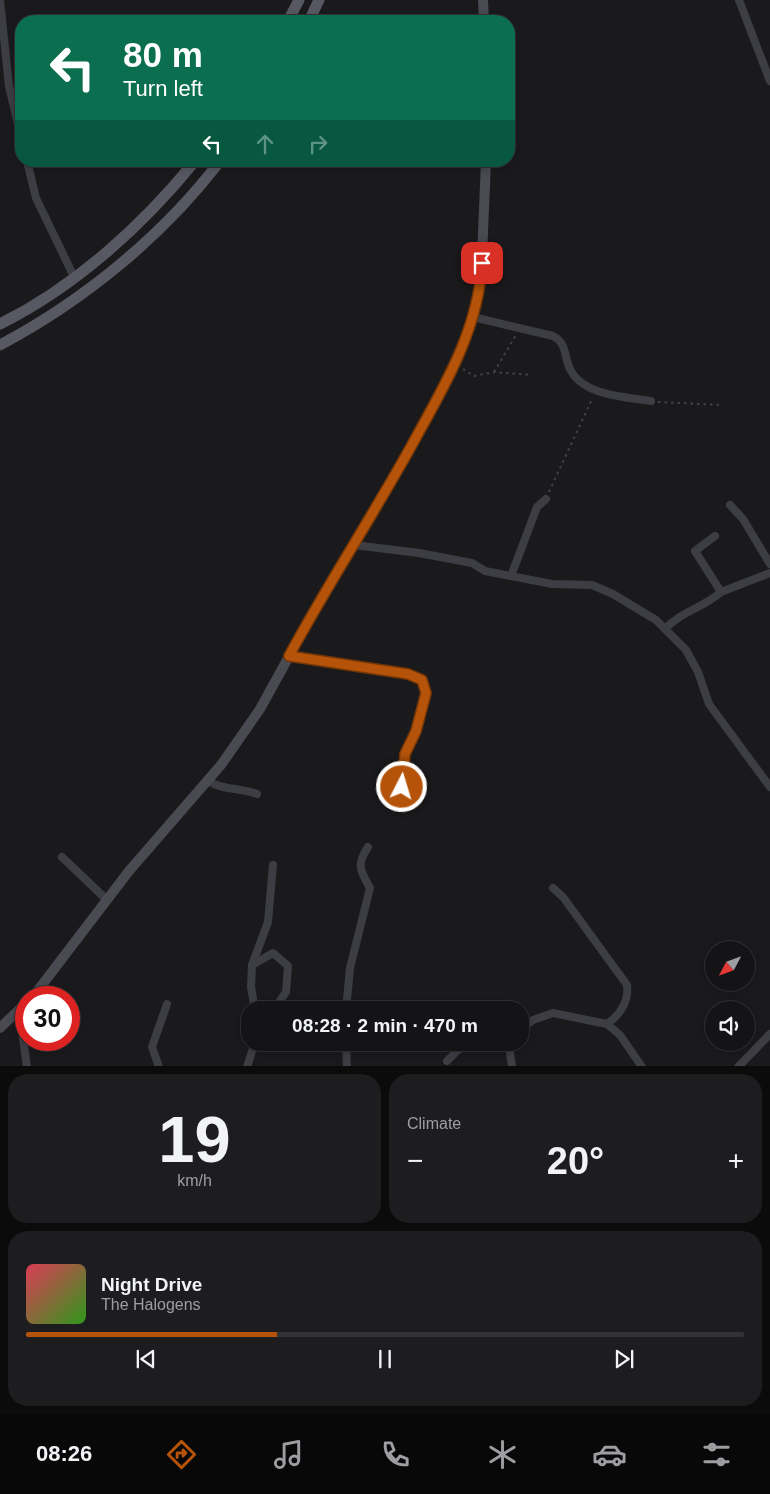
<!DOCTYPE html>
<html lang="en">
<head>
<meta charset="utf-8">
<style>
  :root { --surface:#141416; --page:#1d1d1f; --text:#f1f3f6; --muted:#9d9ea1; --line:#333335; --accent:#b45309 }
  body { margin:0; font-family:Helvetica,sans-serif; background:var(--page); color:var(--text); height:100vh; display:flex; flex-direction:column; font-size:19px; white-space:nowrap }
  * { box-sizing:border-box; margin:0 }
  p { font-size:16px; color:var(--muted) }
  .icon { flex:none; width:28px; height:28px; fill:none; stroke:currentColor; stroke-width:2; stroke-linecap:round; stroke-linejoin:round }
  .map { position:relative; height:1066px; overflow:hidden }
  .details { display:flex; flex-direction:column; gap:8px; padding:8px; background:#0b0b0c; flex:1 }
  .details>* { flex:none }
  .banner { position:absolute; left:15px; top:15px; width:500px; height:152px; border-radius:20px; box-shadow:0 2px 8px #0003,0 0 0 1px var(--line); background:#0b6e4f; color:#fff; overflow:hidden }
  .needle { width:32px; rotate:229deg }
  .buttons { position:absolute; left:705px; top:941px; display:grid; gap:10px }
  .buttons a { display:grid; place-items:center; width:50px; height:50px; border-radius:50%; background:var(--surface); box-shadow:0 2px 8px #0003,0 0 0 1px var(--line); font-size:25px }
  .speed { position:absolute; left:15px; top:986px; display:flex; gap:10px; font-size:25px; font-weight:700; text-align:center }
  .speed>* { display:grid; place-content:center; width:65px; height:65px; border-radius:50%; background:var(--surface); box-shadow:0 2px 8px #0003,0 0 0 1px var(--line); line-height:1 }
  .speed .limit { border:8px solid #d22; background:#fff; color:#111 }
  .pin { position:absolute; display:grid; place-items:center; width:42px; height:42px; color:#fff; margin:-21px; border-radius:10px; box-shadow:0 2px 8px #0006 }
  .me { position:absolute; width:55px; margin:-28px; rotate:5deg; stroke-linejoin:round; filter:drop-shadow(0 0 4px #0008) }
  .turn { display:flex; align-items:center; gap:18px; height:105px; padding:0 25px; font-size:22px }
  .turn .icon { width:65px; height:65px; stroke-width:2.5 }
  .turn b { display:block; font-size:35px; line-height:42px }
  .lanes { display:flex; align-items:center; height:48px; padding:0 25px; background:#0003; justify-content:center; gap:25px; direction:ltr }
  .lanes .off { opacity:.35 }
  .big { font-size:38px; font-weight:700; line-height:1.1 }
  .details .widget { flex:1; display:flex; flex-direction:column; justify-content:center; gap:8px; min-width:0; padding:0 18px; border-radius:20px; background:var(--page) }
  .details .dial { align-items:center; gap:0 }
  .dial b { font-size:65px; line-height:1 }
  .song { display:flex; align-items:center; gap:15px }
  .cover { width:60px; height:60px; border-radius:8px; background:linear-gradient(135deg,hsl(350 70% 55%),hsl(110 70% 35%)) }
  .played { height:5px; border-radius:2px; background:linear-gradient(90deg,var(--accent) 35%,var(--line) 35%) }
  .keys { display:flex; justify-content:space-around; direction:ltr }
  .heat { display:flex; justify-content:space-between; align-items:center; font-size:28px; direction:ltr }
  .details .tiles { flex:1; display:grid; gap:8px; grid-template-columns:1fr 1fr }
  .widget:last-child { grid-column:span 2 }
  .trip { position:absolute; left:241px; top:1001px; width:288px; height:50px; border-radius:20px; background:var(--surface); box-shadow:0 2px 8px #0003,0 0 0 1px var(--line); font-weight:700; line-height:50px; text-align:center }
  .tab-bar { display:flex; height:80px; justify-content:space-around; align-items:center; background:#080809; color:var(--muted) }
  .tab-bar .icon { width:35px; height:35px }
  .tab-bar .selected { color:var(--accent) }
  .tab-bar b { font-size:22px; color:var(--text) }
  .map>svg:first-child { display:block }
  .lines { fill:none; stroke-linecap:round; stroke-linejoin:round }
  .path { stroke:#414249; stroke-width:2; stroke-dasharray:2.5 4; stroke-linecap:butt }
  .street { stroke:#3d3d44; stroke-width:8 }
  .secondary { stroke:#494a52; stroke-width:10 }
  .primary { stroke:#575861; stroke-width:11 }
  .route-casing { stroke:#753606; stroke-width:12 }
  .route { stroke:#b45309; stroke-width:9 }
</style>
</head>
<body>
<div class="map">
<svg width="770" height="1067" viewBox="0 0 770 1067">
  <rect width="100%" height="100%" fill="#1a1a1d"/>
  <g class="lines">
    <!-- path -->
    <g class="path">
      <polyline points="463,369 474,376 494,372 530,375"/>
      <polyline points="494,372 516,335"/>
      <polyline points="658,402 721,405"/>
      <polyline points="549,492 592,399"/>
    </g>
    <!-- street -->
    <g class="street">
      <polyline points="0,0 9,86 21,137"/>
      <polyline points="739,0 770,81"/>
      <polyline points="27,161 36,198 74,277"/>
      <path d="M473,317L553,336C567,343 564,357 570,369C583,396 626,397 651,401"/>
      <polyline points="730,505 743,519 770,564"/>
      <polyline points="354,545 419,553 472,563 485,571 552,584 592,585 613,594 656,620 686,650 698,672 709,704 770,787"/>
      <polyline points="511,576 537,507 546,499"/>
      <polyline points="721,592 770,573"/>
      <path d="M665,629C682,611 703,608 721,592L695,551L715,536"/>
      <polyline points="289,656 408,674 422,680 426,693 416,731 405,754 402,787"/>
      <path d="M208,781C222,790 241,788 257,794"/>
      <polyline points="62,857 107,900"/>
      <path d="M553,888L563,897L627,985C629,1002 621,1014 607,1024"/>
      <polyline points="252,965 268,922 273,865"/>
      <polyline points="19,1010 27,1067"/>
      <polyline points="255,1010 251,987 252,965 273,953 288,966 286,992 274,1010"/>
      <path d="M346,1010L350,968L370,888C360,870 356,865 368,847"/>
      <polyline points="520,1030 533,1020 553,1013 607,1024 620,1035 642,1067"/>
      <polyline points="346,1042 347,1067"/>
      <polyline points="511,1042 509,1046 512,1067"/>
      <polyline points="447,1061 458,1050 473,1042"/>
      <polyline points="159,1067 152,1047 167,1004"/>
      <polyline points="247,1067 255,1042"/>
      <polyline points="738,1067 770,1034"/>
    </g>
    <!-- secondary -->
    <g class="secondary">
      <polyline points="483,0 484,21"/>
      <polyline points="32,998 129,871 221,765 260,709 324,593 404,460 451,374 473,317 481,280 486,161"/>
      <polyline points="0,1028 26,1003"/>
    </g>
    <!-- primary -->
    <g class="primary">
      <polyline points="288,21 299,0"/>
      <polyline points="309,21 319,0"/>
      <path d="M0,324C75,287 143,225 195,161"/>
      <path d="M0,345C83,301 163,236 220,161"/>
    </g>
  </g>
  <g class="lines">
    <!-- route casing -->
    <g class="route-casing">
      <path id="route" d="M402,787L405,754L416,731L426,693L422,680L408,674L289,656C330,580 378,508 419,432C448,380 479,325 482,263"/>
    </g>
    <!-- route -->
    <use href="#route" class="route"/>
  </g>
</svg>
<div class="buttons">
<a><svg class="needle" viewBox="-14 -14 28 28"><path d="M0-13l5 13h-10z" fill="#e53935"/><path d="M0 13l5-13h-10z" fill="#9d9ea1"/></svg></a>
<a><svg class="icon" aria-label="sound" viewBox="0 0 24 24"><path d="M4 9h4l5-4v14l-5-4H4zM17 9q2 3 0 6"/></svg></a>
</div>
<div class="speed"><div class="limit">30</div></div>
<div class="pin" style="left:482px;top:263px;background:#d93025"><svg class="icon" aria-label="arrive" viewBox="0 0 24 24"><path d="M6 21V4h12l-3 4 3 4H6"/></svg></div>
<svg class="me" style="left:402px;top:787px" viewBox="-20 -20 40 40"><circle r="17" fill="#b45309" stroke="#fff" stroke-width="3"/><path d="M0-11L8 9 0 5-8 9z" fill="#fff"/></svg>
<div class="trip">08:28 · 2 min · 470 m</div>
<div class="banner">
<div class="turn"><svg class="icon" aria-label="left" viewBox="0 0 24 24"><path d="M17 20v-9H6M10 6l-5 5 5 5"/></svg><div><b>80 m</b>Turn left</div></div>
<div class="lanes"><svg class="icon" aria-label="left" viewBox="0 0 24 24"><path d="M17 20v-9H6M10 6l-5 5 5 5"/></svg><svg class="icon off" aria-label="ahead" viewBox="0 0 24 24"><path d="M12 20V5M6 11l6-6 6 6"/></svg><svg class="icon off" aria-label="right" viewBox="0 0 24 24"><path d="M7 20v-9h11M14 6l5 5-5 5"/></svg></div>
</div>
</div>
<section class="details">
<div class="tiles">
<div class="widget dial"><b>19</b><p>km/h</p></div>
<div class="widget"><p>Climate</p>
<div class="heat"><a>−</a><b class="big">20°</b><a>+</a></div>
</div>
<div class="widget">
<div class="song"><i class="cover"></i><div><b>Night Drive</b><p>The Halogens</p></div></div>
<div class="played"></div>
<div class="keys"><svg class="icon" aria-label="previous" viewBox="0 0 24 24"><path d="M18 5L8 12l10 7zM5 5v14"/></svg><svg class="icon" aria-label="pause" viewBox="0 0 24 24"><path d="M8 5v14M16 5v14"/></svg><svg class="icon" aria-label="next" viewBox="0 0 24 24"><path d="M6 5l10 7-10 7zM19 5v14"/></svg></div>
</div>
</div>
</section>
<nav class="tab-bar">
<b>08:26</b>
<svg class="icon selected" aria-label="directions" viewBox="0 0 24 24"><path d="M12 3l9 9-9 9-9-9zM9 14v-3h6M13 9l2 2-2 2"/></svg>
<svg class="icon" aria-label="music" viewBox="0 0 24 24"><path d="M9 18V5l10-2v13"/><circle cx="6" cy="18" r="3"/><circle cx="16" cy="16" r="3"/></svg>
<svg class="icon" aria-label="phone" viewBox="0 0 24 24"><path d="M5 4h4l2 5-3 2q2 4 5 5l2-3 5 2v4C11 20 4 13 5 4z"/></svg>
<svg class="icon" aria-label="climate" viewBox="0 0 24 24"><path d="M12 3v18M4 7l16 10M4 17L20 7"/></svg>
<svg class="icon" aria-label="car" viewBox="0 0 24 24"><path d="M5 17H2v-5l4-1 3-4h7l3 4 3 1v5h-3M9 17h6M6 11h13"/><circle cx="7" cy="17" r="2"/><circle cx="17" cy="17" r="2"/></svg>
<svg class="icon" aria-label="filters" viewBox="0 0 24 24"><path d="M4 7h16M4 17h16"/><circle cx="9" cy="7" r="2"/><circle cx="15" cy="17" r="2"/></svg>
</nav>
</body>
</html>
